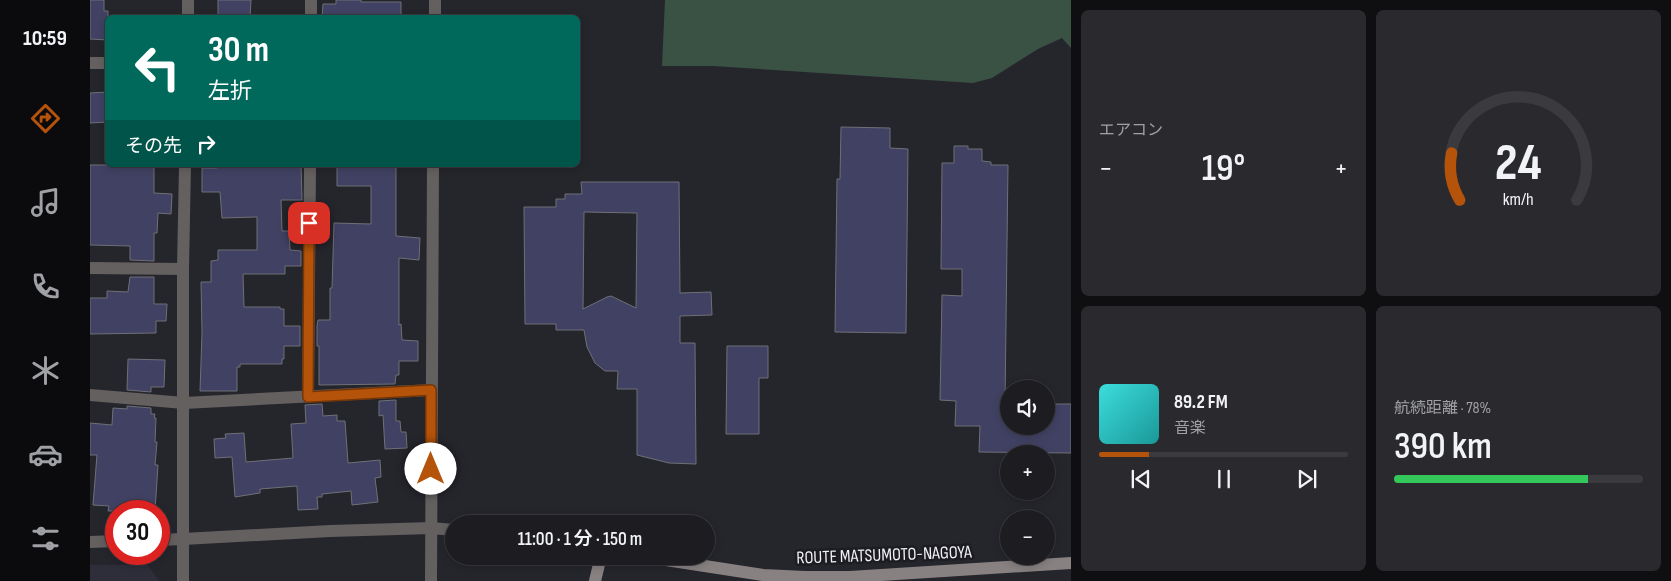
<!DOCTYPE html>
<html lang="ja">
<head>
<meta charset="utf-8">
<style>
  :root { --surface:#1c1c21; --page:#29292e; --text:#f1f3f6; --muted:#a0a1a5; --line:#3a3a3f; --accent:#b45309 }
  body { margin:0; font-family:"Sofia Sans Condensed","Noto Sans JP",sans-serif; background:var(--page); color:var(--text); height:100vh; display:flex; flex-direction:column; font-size:19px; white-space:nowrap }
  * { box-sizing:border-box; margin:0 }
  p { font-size:16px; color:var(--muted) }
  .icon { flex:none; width:28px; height:28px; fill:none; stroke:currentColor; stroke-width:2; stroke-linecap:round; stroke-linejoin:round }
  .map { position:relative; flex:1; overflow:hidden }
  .panel { display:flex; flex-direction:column; gap:10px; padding:10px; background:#0f0f12; width:600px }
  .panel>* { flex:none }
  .banner { position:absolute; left:15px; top:15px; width:475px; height:152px; border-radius:8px; box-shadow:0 2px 8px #0003,0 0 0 1px var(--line); background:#00695c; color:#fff; overflow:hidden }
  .controls { position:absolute; left:910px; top:380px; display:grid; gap:10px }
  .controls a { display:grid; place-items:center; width:55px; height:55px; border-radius:50%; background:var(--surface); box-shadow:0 2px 8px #0003,0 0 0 1px var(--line); font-size:25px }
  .speed { position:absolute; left:15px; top:500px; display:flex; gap:10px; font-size:25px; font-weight:700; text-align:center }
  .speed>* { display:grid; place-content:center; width:65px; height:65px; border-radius:50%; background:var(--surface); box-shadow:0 2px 8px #0003,0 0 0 1px var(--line); line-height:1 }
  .speed .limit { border:8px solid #d22; background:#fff; color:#111 }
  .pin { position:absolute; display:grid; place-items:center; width:42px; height:42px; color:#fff; margin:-21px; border-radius:10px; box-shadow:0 2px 8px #0006 }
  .me { position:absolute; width:55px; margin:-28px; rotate:0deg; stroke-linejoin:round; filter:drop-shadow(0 0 4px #0008) }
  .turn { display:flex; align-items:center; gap:18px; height:105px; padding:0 20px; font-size:22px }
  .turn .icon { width:65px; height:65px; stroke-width:2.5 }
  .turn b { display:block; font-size:35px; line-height:42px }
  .then { display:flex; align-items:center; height:48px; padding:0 20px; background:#0003; gap:10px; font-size:19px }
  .big { font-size:38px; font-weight:600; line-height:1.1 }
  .panel .card { flex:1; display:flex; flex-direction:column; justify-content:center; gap:8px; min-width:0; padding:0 18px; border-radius:8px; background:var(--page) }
  .panel .dial { align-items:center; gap:0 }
  .dial svg { height:130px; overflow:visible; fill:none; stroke:var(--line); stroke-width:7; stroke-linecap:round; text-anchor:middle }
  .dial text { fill:var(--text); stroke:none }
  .song { display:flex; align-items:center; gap:15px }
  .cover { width:60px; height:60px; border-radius:8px; background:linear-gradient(135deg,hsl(180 70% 55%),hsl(180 70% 35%)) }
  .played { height:5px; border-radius:2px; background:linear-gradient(90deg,var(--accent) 20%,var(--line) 20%) }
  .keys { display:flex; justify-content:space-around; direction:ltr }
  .heat { display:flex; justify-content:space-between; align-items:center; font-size:28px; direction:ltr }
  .charge { height:8px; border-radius:4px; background:linear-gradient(90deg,#34c759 78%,var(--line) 0) }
  .panel .tiles { flex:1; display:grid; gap:10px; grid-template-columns:repeat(2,1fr) }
  .trip { position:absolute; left:355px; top:515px; width:270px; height:50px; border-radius:25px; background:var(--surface); box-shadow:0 2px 8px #0003,0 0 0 1px var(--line); font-weight:600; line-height:50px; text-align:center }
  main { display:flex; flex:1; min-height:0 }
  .tab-bar { display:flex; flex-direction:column; width:90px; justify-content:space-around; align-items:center; background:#0b0b0d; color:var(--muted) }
  .tab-bar .icon { width:35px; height:35px }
  .tab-bar .selected { color:var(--accent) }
  .tab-bar b { font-size:22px; color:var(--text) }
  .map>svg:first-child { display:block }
  .built { fill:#2e2e3b }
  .green { fill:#3a5244 }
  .building { fill:#414163; stroke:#6f7077; fill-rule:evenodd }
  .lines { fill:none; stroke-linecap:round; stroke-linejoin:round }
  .minor { stroke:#656060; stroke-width:12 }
  .tertiary { stroke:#656060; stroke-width:12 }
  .secondary { stroke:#888181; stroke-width:12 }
  .route-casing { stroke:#753606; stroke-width:12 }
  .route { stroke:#b45309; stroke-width:9 }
  .labels { text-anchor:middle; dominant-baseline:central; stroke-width:5; stroke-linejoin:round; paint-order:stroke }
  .street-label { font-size:18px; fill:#f0f1f5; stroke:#1c1c22 }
</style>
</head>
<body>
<main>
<nav class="tab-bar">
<b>10:59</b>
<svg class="icon selected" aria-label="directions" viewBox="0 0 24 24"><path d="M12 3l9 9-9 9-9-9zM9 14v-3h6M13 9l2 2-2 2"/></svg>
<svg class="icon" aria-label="music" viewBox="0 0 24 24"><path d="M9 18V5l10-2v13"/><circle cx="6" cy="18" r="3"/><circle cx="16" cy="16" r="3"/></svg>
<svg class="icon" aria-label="phone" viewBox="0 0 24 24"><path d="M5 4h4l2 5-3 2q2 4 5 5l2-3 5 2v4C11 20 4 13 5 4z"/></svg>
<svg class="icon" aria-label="climate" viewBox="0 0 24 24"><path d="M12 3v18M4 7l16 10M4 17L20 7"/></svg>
<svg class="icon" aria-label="car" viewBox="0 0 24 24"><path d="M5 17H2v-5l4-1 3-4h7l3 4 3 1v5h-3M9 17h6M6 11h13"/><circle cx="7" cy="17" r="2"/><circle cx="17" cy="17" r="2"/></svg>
<svg class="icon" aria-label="filters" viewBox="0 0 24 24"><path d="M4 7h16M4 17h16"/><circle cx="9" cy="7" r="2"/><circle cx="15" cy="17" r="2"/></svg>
</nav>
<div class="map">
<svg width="981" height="581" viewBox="0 0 981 581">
  <rect width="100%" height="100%" fill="#25252c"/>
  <!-- built -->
  <polygon class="built" points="0,565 58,565 69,581 0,581"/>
  <!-- green -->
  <polygon class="green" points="575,0 981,0 981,48 972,38 948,49 902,78 883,83 623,66 572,66"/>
  <!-- building -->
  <g class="building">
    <polygon points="0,0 14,0 14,11 18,11 18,40 0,39"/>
    <polygon points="128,0 161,0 160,17 128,16"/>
    <polygon points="246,0 271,0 271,2 311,2 311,18 232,18 233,4 246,4"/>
    <polygon points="18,92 18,122 0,123 0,93"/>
    <polygon points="751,127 800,128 800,148 818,149 816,333 745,332 747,179 750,179"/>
    <polygon points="864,146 878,146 878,149 892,149 892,161 901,162 901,165 918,165 915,403 919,403 919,426 956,426 956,404 981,404 981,453 889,452 890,426 865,426 866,401 850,400 852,295 872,296 872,269 851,269 852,163 864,163"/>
    <polygon points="0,165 64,165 64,193 82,194 81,214 68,213 67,233 64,233 64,261 40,260 40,246 0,245"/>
    <polygon points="127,165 211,165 212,200 191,200 192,231 199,231 200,250 211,251 211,266 195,266 195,274 153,274 154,307 190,307 190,309 194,309 194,326 210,326 210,346 194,346 194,359 192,359 192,364 150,364 150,367 147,367 147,391 110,391 112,333 111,282 121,282 121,261 128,260 128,250 167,250 167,217 132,218 130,192 112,192 112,168 127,168"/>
    <polygon points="247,165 306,165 306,236 330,238 329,260 309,258 309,325 311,324 312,340 328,341 328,361 309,361 309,375 306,375 305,384 229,385 229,346 227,346 227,326 228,320 240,320 240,288 242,288 244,223 281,224 281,186 247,186"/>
    <path d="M491,182H589L590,293L621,292L622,315L590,316V343H605L606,464L579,463L547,455V389H527L528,371H515L505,363L497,347L494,330H466V324H435L434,207H466V199H475V194H492ZM494,212L547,213L546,308L521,296L517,297L493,309Z"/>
    <polygon points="40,277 64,277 64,304 77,304 76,321 66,321 66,333 0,334 0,298 17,298 17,291 38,292"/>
    <polygon points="637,346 678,346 678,378 669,378 669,434 636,434"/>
    <polygon points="38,359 75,360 74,387 61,387 61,392 37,390"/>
    <polygon points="306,400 306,421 310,421 311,432 316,432 317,448 295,449 293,415 289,416 289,401"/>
    <polygon points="232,404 233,416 247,415 247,421 255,421 258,463 290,460 291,477 285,478 288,502 262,505 261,491 232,494 232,497 227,497 228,509 208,510 207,486 170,489 170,493 145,497 142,457 125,458 124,439 136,438 135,434 154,433 156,462 203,458 201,424 216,423 215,405"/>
    <polygon points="37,406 61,408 61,414 65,414 64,418 66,418 65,442 67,442 65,465 68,465 65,511 18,511 19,506 3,505 7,455 0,455 0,423 22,425 23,408 37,409"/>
  </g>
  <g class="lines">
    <!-- minor -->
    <g class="minor">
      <polyline points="221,18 221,0"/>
      <polyline points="345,18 345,0"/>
      <polyline points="0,63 18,63"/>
      <polyline points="0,268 93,269"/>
      <polyline points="0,395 94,403 341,390"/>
      <polyline points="218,397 220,165"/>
      <polyline points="341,581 343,165"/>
    </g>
    <!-- tertiary -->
    <g class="tertiary">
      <polyline points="98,18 98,0"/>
      <polyline points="69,540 93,539 93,269 95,165"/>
      <polyline points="0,542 26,541"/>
      <polyline points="93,581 93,539 240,531 341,528 364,530"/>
    </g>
    <!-- secondary -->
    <g class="secondary">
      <polyline points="550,556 673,575 715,577 760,577 981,563"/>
      <polyline points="505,581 511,556"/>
    </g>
  </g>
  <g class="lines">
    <!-- route casing -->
    <g class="route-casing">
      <polyline id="route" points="219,223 218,397 341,390 341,469"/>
    </g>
    <!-- route -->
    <use href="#route" class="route"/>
  </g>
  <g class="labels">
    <!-- street labels -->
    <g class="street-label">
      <text transform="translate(794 555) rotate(-2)">ROUTE MATSUMOTO-NAGOYA</text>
    </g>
  </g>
</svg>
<div class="controls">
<a><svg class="icon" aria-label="sound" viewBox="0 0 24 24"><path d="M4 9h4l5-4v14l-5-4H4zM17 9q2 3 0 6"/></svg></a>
<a>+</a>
<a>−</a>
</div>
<div class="speed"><div class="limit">30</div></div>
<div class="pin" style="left:219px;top:223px;background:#d93025"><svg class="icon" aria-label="arrive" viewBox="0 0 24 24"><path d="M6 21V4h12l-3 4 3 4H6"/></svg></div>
<svg class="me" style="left:341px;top:469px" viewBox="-20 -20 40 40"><circle r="19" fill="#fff"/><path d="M0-13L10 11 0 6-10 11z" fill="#b45309"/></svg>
<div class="trip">11:00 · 1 分 · 150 m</div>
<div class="banner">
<div class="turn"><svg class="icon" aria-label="left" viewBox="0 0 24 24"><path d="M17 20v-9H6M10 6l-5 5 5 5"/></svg><div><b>30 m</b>左折</div></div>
<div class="then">その先<svg class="icon" aria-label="right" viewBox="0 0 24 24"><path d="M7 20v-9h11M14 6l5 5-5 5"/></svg></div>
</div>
</div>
<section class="panel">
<div class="tiles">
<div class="card"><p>エアコン</p>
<div class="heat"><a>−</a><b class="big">19°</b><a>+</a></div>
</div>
<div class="card dial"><svg viewBox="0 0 100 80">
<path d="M14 69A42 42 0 1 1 86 69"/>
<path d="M14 69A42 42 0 0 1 9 40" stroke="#b45309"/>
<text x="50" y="56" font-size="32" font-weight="700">24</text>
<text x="50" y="72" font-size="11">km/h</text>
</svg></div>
<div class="card">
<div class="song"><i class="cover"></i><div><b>89.2 FM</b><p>音楽</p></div></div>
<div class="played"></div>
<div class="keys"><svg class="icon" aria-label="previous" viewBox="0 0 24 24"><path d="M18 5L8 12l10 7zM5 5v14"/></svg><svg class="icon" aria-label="pause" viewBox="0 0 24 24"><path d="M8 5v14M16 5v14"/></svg><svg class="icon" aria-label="next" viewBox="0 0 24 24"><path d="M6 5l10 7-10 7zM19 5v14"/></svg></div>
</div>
<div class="card"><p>航続距離 · 78%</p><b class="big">390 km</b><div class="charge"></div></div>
</div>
</section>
</main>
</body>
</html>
